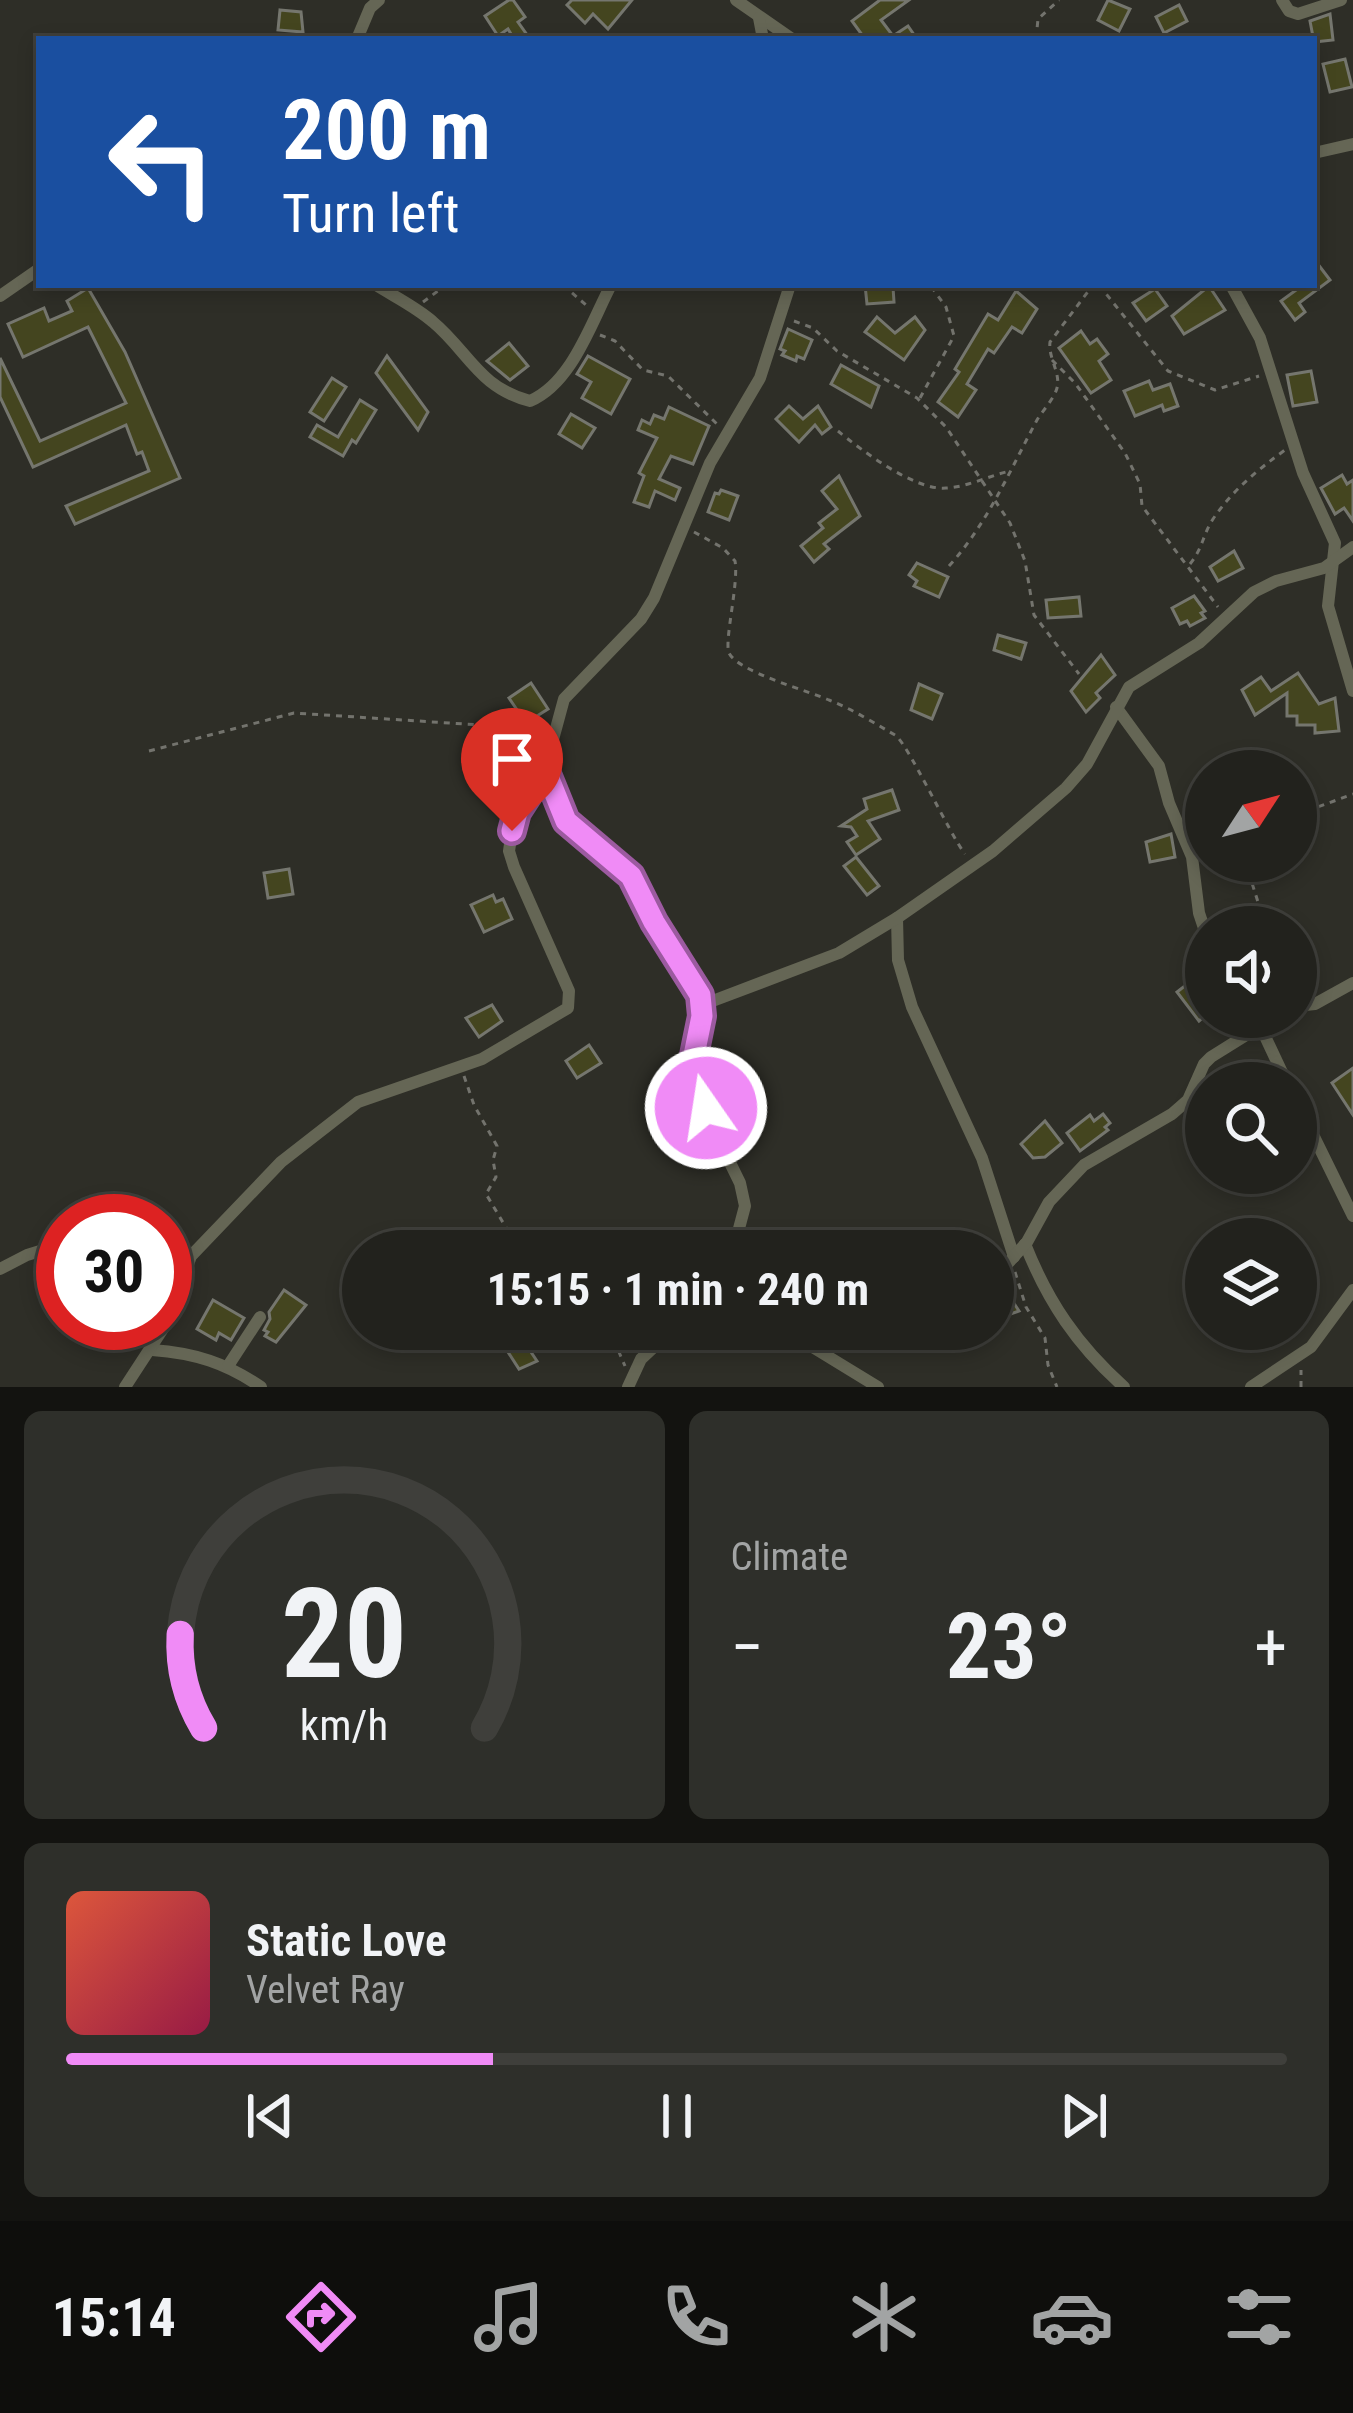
<!DOCTYPE html>
<html lang="en">
<head>
<meta charset="utf-8">
<style>
  :root { --surface:#22221d; --page:#2e2f2a; --text:#f1f3f6; --muted:#a2a4a4; --line:#3f3f3b; --accent:#f08bf6 }
  body { margin:0; font-family:"Roboto Condensed",sans-serif; background:var(--page); color:var(--text); height:100vh; display:flex; flex-direction:column; font-size:45px; white-space:nowrap }
  * { box-sizing:border-box; margin:0 }
  p { font-size:39px; color:var(--muted) }
  .icon { flex:none; width:66px; height:66px; fill:none; stroke:currentColor; stroke-width:2; stroke-linecap:round; stroke-linejoin:round }
  .map { position:relative; height:1387px; overflow:hidden }
  .sheet { display:flex; flex-direction:column; gap:24px; padding:24px; background:#131310; flex:1 }
  .sheet>* { flex:none }
  .hud { position:absolute; left:36px; top:36px; width:1281px; height:252px; border-radius:0px; box-shadow:0 6px 18px #0003,0 0 0 3px var(--line); background:#1a4fa0; color:#fff; overflow:hidden }
  .needle { width:78px; rotate:54deg }
  .controls { position:absolute; left:1185px; top:750px; display:grid; gap:24px }
  .controls a { display:grid; place-items:center; width:132px; height:132px; border-radius:50%; background:var(--surface); box-shadow:0 6px 18px #0003,0 0 0 3px var(--line); font-size:60px }
  .speed { position:absolute; left:36px; top:1194px; display:flex; gap:24px; font-size:60px; font-weight:700; text-align:center }
  .speed>* { display:grid; place-content:center; width:156px; height:156px; border-radius:50%; background:var(--surface); box-shadow:0 6px 18px #0003,0 0 0 3px var(--line); line-height:1 }
  .speed .limit { border:18px solid #d22; background:#fff; color:#111 }
  .pin { position:absolute; display:grid; place-items:center; width:102px; height:102px; color:#fff; margin:-123px -51px; border-radius:50% 50% 50% 0; rotate:-45deg; box-shadow:0 0 12px #0007 }
  .pin .icon { rotate:45deg }
  .me { position:absolute; width:132px; margin:-66px; rotate:347deg; stroke-linejoin:round; filter:drop-shadow(0 0 9px #0008) }
  .turn { display:flex; align-items:center; gap:42px; height:252px; padding:0 48px; font-size:54px }
  .turn .icon { width:156px; height:156px; stroke-width:2.5 }
  .turn b { display:block; font-size:84px; line-height:102px }
  .big { font-size:90px; font-weight:700; line-height:1.1 }
  .sheet .tile { flex:1; display:flex; flex-direction:column; justify-content:center; gap:18px; min-width:0; padding:0 42px; border-radius:18px; background:var(--page) }
  .sheet .dial { align-items:center; gap:0 }
  .dial svg { height:312px; overflow:visible; fill:none; stroke:var(--line); stroke-width:7; stroke-linecap:round; text-anchor:middle }
  .dial text { fill:var(--text); stroke:none }
  .song { display:flex; align-items:center; gap:36px }
  .cover { width:144px; height:144px; border-radius:18px; background:linear-gradient(135deg,hsl(10 70% 55%),hsl(340 70% 35%)) }
  .played { height:12px; border-radius:6px; background:linear-gradient(90deg,var(--accent) 35%,var(--line) 35%) }
  .keys { display:flex; justify-content:space-around; direction:ltr }
  .heat { display:flex; justify-content:space-between; align-items:center; font-size:66px; direction:ltr }
  .sheet .tiles { flex:1; display:grid; gap:24px; grid-template-columns:1fr 1fr }
  .tile:last-child { grid-column:span 2 }
  .trip { position:absolute; left:342px; top:1230px; width:672px; height:120px; border-radius:60px; background:var(--surface); box-shadow:0 6px 18px #0003,0 0 0 3px var(--line); font-weight:700; line-height:120px; text-align:center }
  .tab-bar { display:flex; height:192px; justify-content:space-around; align-items:center; background:#0e0e0c; color:var(--muted) }
  .tab-bar .icon { width:84px; height:84px }
  .tab-bar .selected { color:var(--accent) }
  .tab-bar b { font-size:54px; color:var(--text) }
  .map>svg:first-child { display:block }
  .building { fill:#44451f; stroke:#75766e; stroke-width:3 }
  .lines { fill:none; stroke-linecap:round; stroke-linejoin:round }
  .path { stroke:#73736d; stroke-width:3; stroke-dasharray:6 6; stroke-linecap:butt }
  .minor { stroke:#656655; stroke-width:12 }
  .route-casing { stroke:#9c5aa0; stroke-width:30 }
  .route { stroke:#f08bf6; stroke-width:21 }
</style>
</head>
<body>
<div class="map">
<svg width="1353" height="1387" viewBox="0 0 1353 1387">
  <rect width="100%" height="100%" fill="#2e2e27"/>
  <!-- building -->
  <g class="building">
    <polygon points="509,0 513,0 525,17 518,22 530,39 514,39 508,29 498,36 485,16"/>
    <polygon points="572,0 632,0 608,29 593,14 585,23 567,5"/>
    <polygon points="880,0 909,0 881,20 893,36 908,26 917,39 865,39 852,21"/>
    <polygon points="1108,0 1130,9 1119,31 1098,20"/>
    <polygon points="1179,5 1187,21 1164,33 1156,17"/>
    <polygon points="280,10 301,12 303,32 278,30"/>
    <polygon points="1330,14 1333,40 1314,42 1310,21"/>
    <polygon points="1345,59 1352,87 1330,92 1323,64"/>
    <polygon points="1314,259 1330,280 1299,303 1305,312 1295,320 1281,301 1303,285 1314,285"/>
    <polygon points="865,285 893,287 894,302 867,304"/>
    <polygon points="1209,286 1225,310 1184,334 1172,316"/>
    <polygon points="88,288 125,352 180,478 75,524 66,506 149,471 142,452 137,454 126,425 33,467 0,397 0,358 40,441 126,403 88,327 23,357 8,324 44,308 49,321 72,311 67,301"/>
    <polygon points="1155,289 1167,306 1146,321 1133,303"/>
    <polygon points="1016,291 1037,309 1022,333 1012,327 994,353 988,349 967,384 976,390 958,417 938,402 959,372 955,369 988,314 998,320"/>
    <polygon points="877,317 895,333 915,317 925,330 904,360 865,332"/>
    <polygon points="788,329 812,340 804,359 797,356 796,361 782,355 785,351 780,349"/>
    <polygon points="1081,331 1090,344 1097,339 1108,354 1099,361 1111,380 1091,393 1059,348"/>
    <polygon points="509,343 528,366 510,380 487,361"/>
    <polygon points="387,356 428,412 418,430 376,373"/>
    <polygon points="588,356 630,379 611,414 582,398 591,382 577,374"/>
    <polygon points="841,365 879,386 871,407 831,384"/>
    <polygon points="1311,371 1317,402 1293,406 1287,375"/>
    <polygon points="332,378 346,387 324,421 310,412"/>
    <polygon points="1149,381 1153,390 1170,384 1178,406 1164,411 1162,405 1135,416 1124,391"/>
    <polygon points="360,400 376,410 356,443 352,440 343,456 310,437 317,425 338,437"/>
    <polygon points="789,406 803,419 818,406 831,427 822,434 815,425 799,442 776,419"/>
    <polygon points="669,407 709,426 693,464 671,456 659,479 680,488 675,500 655,491 649,507 634,502 644,476 639,473 657,438 638,430 642,420 650,424 654,415 664,419"/>
    <polygon points="571,414 595,428 582,448 559,434"/>
    <polygon points="1342,475 1347,484 1353,480 1353,521 1344,508 1335,514 1321,488"/>
    <polygon points="839,476 860,516 824,544 829,549 814,562 801,546 823,528 819,523 837,509 822,491"/>
    <polygon points="721,490 738,496 729,520 708,512 715,493 719,494"/>
    <polygon points="1234,551 1243,568 1218,581 1210,567"/>
    <polygon points="917,563 948,577 939,597 914,586 917,581 909,575"/>
    <polygon points="1194,596 1205,611 1201,613 1205,618 1190,626 1187,621 1180,624 1172,608"/>
    <polygon points="1079,597 1081,616 1048,618 1046,600"/>
    <polygon points="998,635 1026,643 1021,659 994,650"/>
    <polygon points="1101,655 1115,675 1096,693 1100,698 1086,712 1071,691"/>
    <polygon points="1298,673 1319,704 1335,698 1339,731 1315,733 1315,725 1297,725 1297,716 1287,716 1287,693 1255,715 1242,690 1261,677 1271,691"/>
    <polygon points="531,683 548,709 526,723 509,698"/>
    <polygon points="919,684 942,694 932,719 911,710"/>
    <polygon points="892,790 899,810 868,821 880,839 856,855 847,842 857,836 851,827 841,826 867,809 864,799"/>
    <polygon points="1171,834 1175,857 1150,862 1146,842"/>
    <polygon points="856,857 879,886 867,895 844,866"/>
    <polygon points="289,869 293,894 268,898 264,873"/>
    <polygon points="493,895 496,902 503,899 512,919 484,932 471,905"/>
    <polygon points="1200,974 1206,981 1206,1015 1199,1021 1177,992"/>
    <polygon points="492,1005 502,1021 479,1037 466,1018"/>
    <polygon points="589,1045 601,1063 577,1078 566,1061"/>
    <polygon points="1353,1068 1353,1115 1332,1083"/>
    <polygon points="1103,1114 1110,1123 1105,1127 1108,1130 1080,1151 1067,1133 1090,1115 1094,1121"/>
    <polygon points="1045,1121 1062,1143 1045,1157 1033,1158 1021,1144"/>
    <polygon points="1004,1288 1019,1311 993,1320 993,1295"/>
    <polygon points="284,1290 306,1305 276,1342 265,1336 268,1332 264,1330 270,1319 269,1312"/>
    <polygon points="213,1300 244,1318 231,1340 219,1333 216,1340 197,1329"/>
    <polygon points="530,1333 539,1346 531,1352 537,1361 519,1369 506,1349"/>
  </g>
  <g class="lines">
    <!-- path -->
    <g class="path">
      <polyline points="1036,39 1038,19 1059,0"/>
      <polyline points="563,285 586,305"/>
      <polyline points="1099,285 1168,371 1215,390 1259,376"/>
      <polyline points="423,302 446,285"/>
      <polyline points="794,321 813,328 837,351 917,398 946,427 1010,523 1025,561 1034,615 1079,674"/>
      <polyline points="600,335 615,341 643,370 668,376 717,424"/>
      <polyline points="1052,360 1075,383 1125,453 1140,484 1142,506 1218,607"/>
      <polyline points="920,398 954,336 946,307 930,285"/>
      <path d="M838,431C861,450 915,491 946,488C968,487 988,476 1010,471"/>
      <path d="M694,532L723,548L735,561C739,583 724,641 729,653C738,672 809,691 829,700C852,709 874,723 895,735C907,742 949,833 965,854"/>
      <path d="M1190,564C1203,548 1203,534 1213,519C1232,491 1256,471 1285,450"/>
      <path d="M949,566C988,523 1010,470 1037,420C1043,410 1054,399 1057,388C1061,373 1048,358 1050,342L1093,285"/>
      <polyline points="149,751 294,713 542,729"/>
      <polyline points="1296,815 1353,794"/>
      <polyline points="1245,861 1264,921 1259,927"/>
      <polyline points="464,1076 474,1105 497,1146 493,1160 496,1177 486,1194 520,1251"/>
      <polyline points="1015,1272 1026,1307 1045,1338 1048,1365 1057,1387"/>
      <polyline points="609,1329 625,1366"/>
      <polyline points="1301,1387 1301,1370"/>
    </g>
    <!-- minor -->
    <g class="minor">
      <polyline points="736,0 792,39"/>
      <polyline points="1282,0 1289,11 1298,14 1341,0"/>
      <polyline points="759,18 763,39"/>
      <polyline points="357,39 370,8 379,0"/>
      <polyline points="1314,153 1353,144"/>
      <path d="M376,285C395,297 416,307 433,322C468,351 479,388 530,401C572,383 591,323 611,285"/>
      <polyline points="1231,285 1260,338 1303,473 1335,543 1328,606 1353,691"/>
      <polyline points="0,296 39,269"/>
      <polyline points="1116,707 1159,766 1169,803 1192,857 1199,913 1206,934"/>
      <polyline points="545,769 566,821 631,876 654,922 700,995 702,1016 693,1065 716,1134 740,1183 745,1206 733,1251"/>
      <polyline points="897,918 898,960 912,1007 982,1158 1014,1257"/>
      <polyline points="702,1005 839,953 897,918 993,851 1066,788 1087,764 1129,687 1199,643 1254,592 1276,581 1324,568 1353,547"/>
      <polyline points="1296,1006 1315,1004 1353,983"/>
      <polyline points="1256,1017 1287,1083"/>
      <polyline points="1296,1100 1353,1216"/>
      <path d="M1025,1244C1048,1302 1077,1345 1124,1387"/>
      <polyline points="0,1269 27,1255 63,1244"/>
      <polyline points="993,1280 1027,1242 1049,1202 1084,1165 1172,1114 1188,1100 1204,1064 1211,1057 1275,1017"/>
      <polyline points="771,1329 801,1340 878,1387"/>
      <polyline points="672,1331 706,1329"/>
      <path d="M152,1350C195,1353 226,1363 261,1387"/>
      <polyline points="228,1366 260,1317"/>
      <polyline points="125,1387 168,1321 191,1256 281,1162 358,1102 482,1059 568,1008 569,991 514,867 509,851 512,831 517,812 545,769 564,699 641,619 654,598 710,463 760,378 790,285"/>
      <polyline points="628,1387 641,1359 673,1329"/>
      <polyline points="1251,1387 1311,1347 1353,1290"/>
    </g>
  </g>
  <g class="lines">
    <!-- route casing -->
    <g class="route-casing">
      <polyline id="route" points="512,831 517,812 545,769 566,821 631,876 654,922 700,995 702,1016 692,1065 706,1108"/>
    </g>
    <!-- route -->
    <use href="#route" class="route"/>
  </g>
</svg>
<div class="controls">
<a><svg class="needle" viewBox="-14 -14 28 28"><path d="M0-13l5 13h-10z" fill="#e53935"/><path d="M0 13l5-13h-10z" fill="#a2a4a4"/></svg></a>
<a><svg class="icon" aria-label="sound" viewBox="0 0 24 24"><path d="M4 9h4l5-4v14l-5-4H4zM17 9q2 3 0 6"/></svg></a>
<a><svg class="icon" aria-label="search" viewBox="0 0 24 24"><circle cx="10" cy="10" r="6"/><path d="M15 15l6 6"/></svg></a>
<a><svg class="icon" aria-label="layers" viewBox="0 0 24 24"><path d="M12 4l9 5-9 5-9-5zM3 14l9 5 9-5"/></svg></a>
</div>
<div class="speed"><div class="limit">30</div></div>
<div class="pin" style="left:512px;top:831px;background:#d93025"><svg class="icon" aria-label="arrive" viewBox="0 0 24 24"><path d="M6 21V4h12l-3 4 3 4H6"/></svg></div>
<svg class="me" style="left:706px;top:1108px" viewBox="-20 -20 40 40"><circle r="17" fill="#f08bf6" stroke="#fff" stroke-width="3"/><path d="M0-11L8 9 0 5-8 9z" fill="#fff"/></svg>
<div class="trip">15:15 · 1 min · 240 m</div>
<div class="hud">
<div class="turn"><svg class="icon" aria-label="left" viewBox="0 0 24 24"><path d="M17 20v-9H6M10 6l-5 5 5 5"/></svg><div><b>200 m</b>Turn left</div></div>
</div>
</div>
<section class="sheet">
<div class="tiles">
<div class="tile dial"><svg viewBox="0 0 100 80">
<path d="M14 69A42 42 0 1 1 86 69"/>
<path d="M14 69A42 42 0 0 1 8 45" stroke="#f08bf6"/>
<text x="50" y="56" font-size="32" font-weight="700">20</text>
<text x="50" y="72" font-size="11">km/h</text>
</svg></div>
<div class="tile"><p>Climate</p>
<div class="heat"><a>−</a><b class="big">23°</b><a>+</a></div>
</div>
<div class="tile">
<div class="song"><i class="cover"></i><div><b>Static Love</b><p>Velvet Ray</p></div></div>
<div class="played"></div>
<div class="keys"><svg class="icon" aria-label="previous" viewBox="0 0 24 24"><path d="M18 5L8 12l10 7zM5 5v14"/></svg><svg class="icon" aria-label="pause" viewBox="0 0 24 24"><path d="M8 5v14M16 5v14"/></svg><svg class="icon" aria-label="next" viewBox="0 0 24 24"><path d="M6 5l10 7-10 7zM19 5v14"/></svg></div>
</div>
</div>
</section>
<nav class="tab-bar">
<b>15:14</b>
<svg class="icon selected" aria-label="directions" viewBox="0 0 24 24"><path d="M12 3l9 9-9 9-9-9zM9 14v-3h6M13 9l2 2-2 2"/></svg>
<svg class="icon" aria-label="music" viewBox="0 0 24 24"><path d="M9 18V5l10-2v13"/><circle cx="6" cy="18" r="3"/><circle cx="16" cy="16" r="3"/></svg>
<svg class="icon" aria-label="phone" viewBox="0 0 24 24"><path d="M5 4h4l2 5-3 2q2 4 5 5l2-3 5 2v4C11 20 4 13 5 4z"/></svg>
<svg class="icon" aria-label="climate" viewBox="0 0 24 24"><path d="M12 3v18M4 7l16 10M4 17L20 7"/></svg>
<svg class="icon" aria-label="car" viewBox="0 0 24 24"><path d="M5 17H2v-5l4-1 3-4h7l3 4 3 1v5h-3M9 17h6M6 11h13"/><circle cx="7" cy="17" r="2"/><circle cx="17" cy="17" r="2"/></svg>
<svg class="icon" aria-label="filters" viewBox="0 0 24 24"><path d="M4 7h16M4 17h16"/><circle cx="9" cy="7" r="2"/><circle cx="15" cy="17" r="2"/></svg>
</nav>
</body>
</html>
